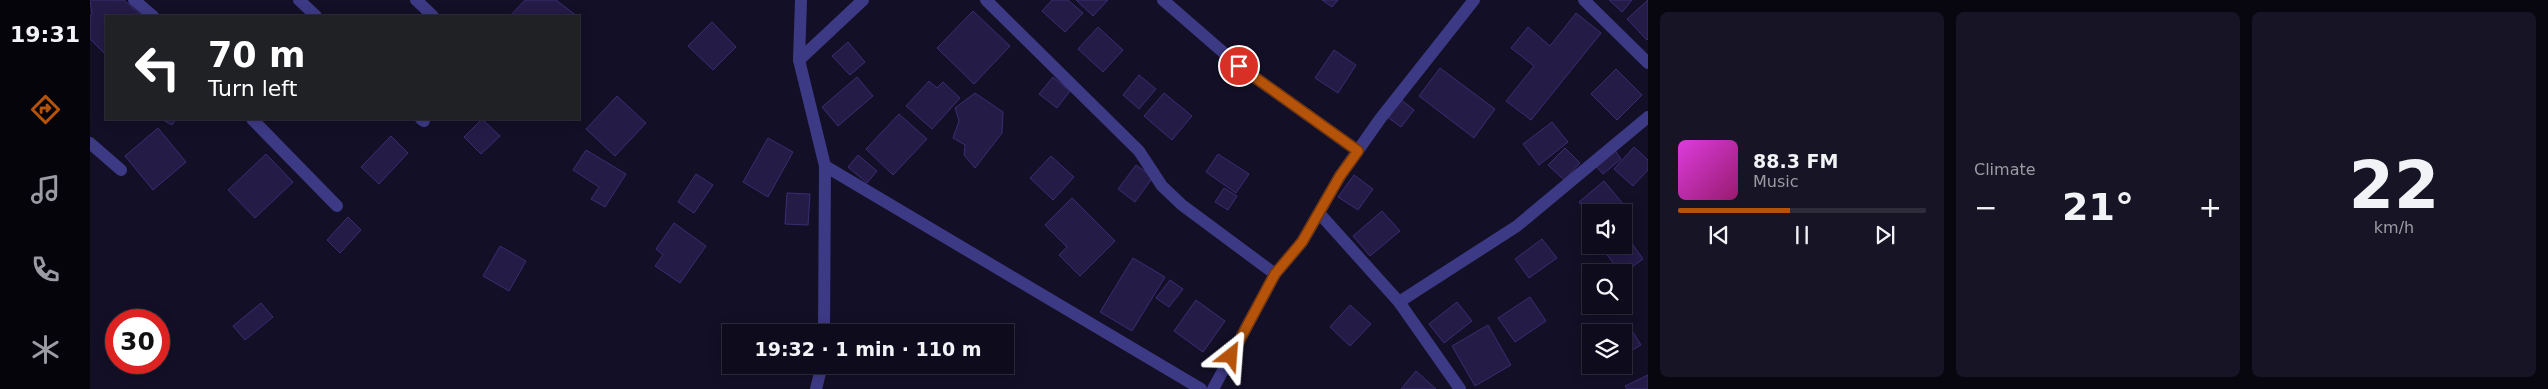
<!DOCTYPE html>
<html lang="en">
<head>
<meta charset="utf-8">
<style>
  :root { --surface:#0e0b1c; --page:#171425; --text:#f1f3f6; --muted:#9b9ba3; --line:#2e2b3b; --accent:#b45309 }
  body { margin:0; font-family:"DejaVu Sans",sans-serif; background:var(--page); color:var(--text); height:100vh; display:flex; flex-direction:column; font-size:19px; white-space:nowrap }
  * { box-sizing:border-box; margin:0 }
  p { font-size:16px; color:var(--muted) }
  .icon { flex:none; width:28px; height:28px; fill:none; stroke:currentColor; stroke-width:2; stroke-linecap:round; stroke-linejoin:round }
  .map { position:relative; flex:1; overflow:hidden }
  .sheet { display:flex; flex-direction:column; gap:12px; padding:12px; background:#08060f; width:900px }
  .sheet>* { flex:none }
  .guide { position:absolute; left:15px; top:15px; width:475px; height:105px; border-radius:0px; box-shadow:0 2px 12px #0003,0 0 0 1px var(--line); background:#202124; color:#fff; overflow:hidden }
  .controls { position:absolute; left:1492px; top:204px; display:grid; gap:10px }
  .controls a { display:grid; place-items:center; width:50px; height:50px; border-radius:0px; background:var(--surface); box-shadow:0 2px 12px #0003,0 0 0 1px var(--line); font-size:25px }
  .speed { position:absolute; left:15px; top:309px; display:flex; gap:10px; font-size:25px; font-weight:700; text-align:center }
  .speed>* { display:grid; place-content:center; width:65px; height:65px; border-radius:50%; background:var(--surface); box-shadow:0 2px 12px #0003,0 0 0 1px var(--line); line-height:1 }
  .speed .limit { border:8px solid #d22; background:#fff; color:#111 }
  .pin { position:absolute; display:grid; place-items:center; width:42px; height:42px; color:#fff; margin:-21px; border:2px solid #fff; border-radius:50%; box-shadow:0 1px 5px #0007 }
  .me { position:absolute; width:55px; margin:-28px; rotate:28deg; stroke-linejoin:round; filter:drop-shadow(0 0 4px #0008) }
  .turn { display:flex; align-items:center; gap:18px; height:105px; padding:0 20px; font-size:22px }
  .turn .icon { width:65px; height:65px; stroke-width:2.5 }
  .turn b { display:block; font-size:35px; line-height:42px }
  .big { font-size:38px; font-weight:700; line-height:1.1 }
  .sheet .card { flex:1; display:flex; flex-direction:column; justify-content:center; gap:8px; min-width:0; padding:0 18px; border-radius:8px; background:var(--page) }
  .sheet .dial { align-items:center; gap:0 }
  .dial b { font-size:65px; line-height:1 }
  .song { display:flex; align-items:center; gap:15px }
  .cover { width:60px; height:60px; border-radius:8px; background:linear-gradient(135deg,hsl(300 70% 55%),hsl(320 70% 35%)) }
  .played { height:5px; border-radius:2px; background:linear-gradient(90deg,var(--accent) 45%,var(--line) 45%) }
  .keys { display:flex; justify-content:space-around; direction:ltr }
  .heat { display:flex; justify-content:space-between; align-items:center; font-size:28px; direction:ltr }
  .sheet .tiles { flex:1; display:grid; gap:12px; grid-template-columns:repeat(3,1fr) }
  .trip { position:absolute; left:632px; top:324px; width:292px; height:50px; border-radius:0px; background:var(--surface); box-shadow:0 2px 12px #0003,0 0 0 1px var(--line); font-weight:700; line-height:50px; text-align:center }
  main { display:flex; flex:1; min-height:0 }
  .tabs { display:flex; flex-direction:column; width:90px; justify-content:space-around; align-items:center; background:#06040b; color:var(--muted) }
  .tabs .icon { width:35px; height:35px }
  .tabs .active { color:var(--accent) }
  .tabs b { font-size:22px; color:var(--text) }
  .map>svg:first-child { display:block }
  .building { fill:#241b47; stroke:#3b2d73 }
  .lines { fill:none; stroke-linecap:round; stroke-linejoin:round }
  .minor { stroke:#3d3a85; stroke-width:12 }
  .route-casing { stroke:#753606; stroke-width:12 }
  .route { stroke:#b45309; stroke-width:9 }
</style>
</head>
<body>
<main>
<nav class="tabs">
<b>19:31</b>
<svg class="icon active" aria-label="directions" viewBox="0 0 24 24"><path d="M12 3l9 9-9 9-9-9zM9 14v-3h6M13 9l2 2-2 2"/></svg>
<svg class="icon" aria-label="music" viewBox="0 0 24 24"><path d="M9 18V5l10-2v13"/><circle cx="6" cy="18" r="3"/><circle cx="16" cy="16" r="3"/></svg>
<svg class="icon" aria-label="phone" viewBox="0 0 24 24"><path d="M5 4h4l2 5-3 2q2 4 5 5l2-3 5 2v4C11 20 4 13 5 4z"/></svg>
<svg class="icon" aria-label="climate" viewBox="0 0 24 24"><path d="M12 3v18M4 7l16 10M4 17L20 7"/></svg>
</nav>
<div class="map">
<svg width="1558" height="389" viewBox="0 0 1558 389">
  <rect width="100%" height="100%" fill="#130f26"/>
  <!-- building -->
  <g class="building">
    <polygon points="0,0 34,0 52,16 16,16 16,55 0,39 0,16 2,14"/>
    <polygon points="435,0 466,0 487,16 420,16"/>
    <polygon points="962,0 978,0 993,13 975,32 952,11"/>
    <polygon points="986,0 1018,0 1003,16"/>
    <polygon points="1232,0 1248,0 1242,7"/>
    <polygon points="1519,0 1542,0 1532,12"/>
    <polygon points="1558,0 1558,39 1557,40 1537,19"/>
    <polygon points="883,11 920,46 884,84 847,48"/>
    <polygon points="1486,13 1511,33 1441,120 1416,101 1444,66 1421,48 1438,27 1460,46"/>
    <polygon points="622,22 646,47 623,70 598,46"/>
    <polygon points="1008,27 1033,50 1013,72 988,49"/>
    <polygon points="758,42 775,62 760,75 742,56"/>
    <polygon points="1244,50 1266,65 1248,93 1225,78"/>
    <polygon points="1350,68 1405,109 1384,138 1329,96"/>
    <polygon points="1526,69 1552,95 1527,120 1501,94"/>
    <polygon points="1049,75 1066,89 1049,109 1033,95"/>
    <polygon points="767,77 783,96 748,126 732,107"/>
    <polygon points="963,77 980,91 967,108 949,94"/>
    <polygon points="839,81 847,88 853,82 870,98 842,129 816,106"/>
    <polygon points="885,93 913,112 912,133 885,168 874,155 875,145 863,138 869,121 865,108"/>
    <polygon points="1074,93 1102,116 1082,140 1054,116"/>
    <polygon points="527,96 556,123 525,156 496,129"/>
    <polygon points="1309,98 1324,110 1311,127 1296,116"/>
    <polygon points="809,114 837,139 803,175 776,149"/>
    <polygon points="71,119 86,119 82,125"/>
    <polygon points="392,119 410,136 391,154 374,137"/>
    <polygon points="1462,122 1478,142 1449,165 1433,144"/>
    <polygon points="68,128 96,162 63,190 35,156"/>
    <polygon points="301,136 318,153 289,184 271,167"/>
    <polygon points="678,138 703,152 678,197 653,182"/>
    <polygon points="1544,147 1558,160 1558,170 1543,186 1524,169"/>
    <polygon points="1475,148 1490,163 1474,180 1458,165"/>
    <polygon points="1524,149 1531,159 1513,174 1505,165"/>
    <polygon points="496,150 536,174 515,207 501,199 509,187 483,170"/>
    <polygon points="176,154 203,182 165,218 138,190"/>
    <polygon points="1128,154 1159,174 1146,193 1116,172"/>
    <polygon points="768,155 787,171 777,183 758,167"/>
    <polygon points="961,156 984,177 963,200 940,178"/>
    <polygon points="1046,165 1063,177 1045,202 1028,189"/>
    <polygon points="606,174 623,185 604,213 588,202"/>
    <polygon points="1264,175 1283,189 1268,210 1248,197"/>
    <polygon points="1514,181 1534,205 1525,212 1501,212 1501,217 1489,202"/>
    <polygon points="1134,188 1147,196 1138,210 1125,202"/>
    <polygon points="697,193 720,194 718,225 695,224"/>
    <polygon points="982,198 1025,241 990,276 969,255 977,247 955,225"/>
    <polygon points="1292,211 1310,231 1280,256 1263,236"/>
    <polygon points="258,217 271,230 250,253 237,240"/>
    <polygon points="584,223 616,246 590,283 565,266 573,255 566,249"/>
    <polygon points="1536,235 1553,259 1534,273 1530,272 1514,251 1522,245 1534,245 1534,237"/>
    <polygon points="1452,239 1467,258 1439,278 1425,259"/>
    <polygon points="410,246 436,261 419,291 393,276"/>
    <polygon points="1043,258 1075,277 1042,331 1010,312"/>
    <polygon points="1080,280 1093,289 1079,307 1066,298"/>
    <polygon points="1440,297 1456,321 1425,342 1408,318"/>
    <polygon points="1106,300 1135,321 1113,352 1084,331"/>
    <polygon points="1367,302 1382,321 1354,343 1339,324"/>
    <polygon points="171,303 183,317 155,340 143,326"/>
    <polygon points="1260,305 1281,324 1260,346 1240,327"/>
    <polygon points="1538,324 1551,345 1534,355 1534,332 1524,332"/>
    <polygon points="1398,325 1421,365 1385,386 1362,346"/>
    <polygon points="41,362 60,362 62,368 47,375"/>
    <polygon points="1326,371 1346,389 1311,389"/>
    <polygon points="1558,375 1558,389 1537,389 1535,386"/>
  </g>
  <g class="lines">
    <!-- minor -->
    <g class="minor">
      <polyline points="44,0 63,16"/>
      <polyline points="209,0 226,16"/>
      <polyline points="326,0 343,16"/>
      <polyline points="711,0 709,60 735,166 734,332"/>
      <polyline points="896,0 1049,151 1072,186 1092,205 1185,274"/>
      <polyline points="1073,0 1149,66 1268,151"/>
      <polyline points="1494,0 1558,63"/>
      <polyline points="709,60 773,0"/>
      <polyline points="162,119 247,206"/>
      <polyline points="331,119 334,121"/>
      <polyline points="0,143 31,170"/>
      <polyline points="735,166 1111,389"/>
      <polyline points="1229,213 1309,302 1370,389"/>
      <polyline points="1309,302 1427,226 1558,117"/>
      <polyline points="726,389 732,365"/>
      <polyline points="1123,389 1185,274 1212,242 1250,176 1290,119 1384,0"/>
    </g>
  </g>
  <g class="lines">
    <!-- route casing -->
    <g class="route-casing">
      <polyline id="route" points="1141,356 1185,274 1212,242 1250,176 1268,151 1149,66"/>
    </g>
    <!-- route -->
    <use href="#route" class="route"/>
  </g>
</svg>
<div class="controls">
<a><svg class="icon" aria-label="sound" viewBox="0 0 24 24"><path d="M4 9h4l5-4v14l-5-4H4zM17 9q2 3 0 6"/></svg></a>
<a><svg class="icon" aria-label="search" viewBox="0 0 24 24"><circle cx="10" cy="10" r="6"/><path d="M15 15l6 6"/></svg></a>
<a><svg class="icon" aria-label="layers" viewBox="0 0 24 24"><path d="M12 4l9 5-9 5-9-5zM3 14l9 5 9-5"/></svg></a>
</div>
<div class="speed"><div class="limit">30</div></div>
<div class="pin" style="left:1149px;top:66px;background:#d93025"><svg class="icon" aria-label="arrive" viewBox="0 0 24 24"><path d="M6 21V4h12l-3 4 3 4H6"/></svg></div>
<svg class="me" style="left:1141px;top:356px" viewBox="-20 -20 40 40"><path d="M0-17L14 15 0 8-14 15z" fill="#b45309" stroke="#fff" stroke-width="4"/></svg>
<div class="trip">19:32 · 1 min · 110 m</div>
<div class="guide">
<div class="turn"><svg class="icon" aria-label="left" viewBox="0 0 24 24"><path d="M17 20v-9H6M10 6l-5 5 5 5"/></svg><div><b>70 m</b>Turn left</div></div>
</div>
</div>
<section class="sheet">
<div class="tiles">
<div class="card">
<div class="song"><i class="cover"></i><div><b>88.3 FM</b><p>Music</p></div></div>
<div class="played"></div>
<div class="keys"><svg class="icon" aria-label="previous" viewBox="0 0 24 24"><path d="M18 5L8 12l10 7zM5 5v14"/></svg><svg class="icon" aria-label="pause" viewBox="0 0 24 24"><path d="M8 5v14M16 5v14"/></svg><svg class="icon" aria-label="next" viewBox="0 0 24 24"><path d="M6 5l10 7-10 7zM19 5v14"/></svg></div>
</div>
<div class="card"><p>Climate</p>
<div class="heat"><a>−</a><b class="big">21°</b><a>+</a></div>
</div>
<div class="card dial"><b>22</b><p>km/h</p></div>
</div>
</section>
</main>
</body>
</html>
